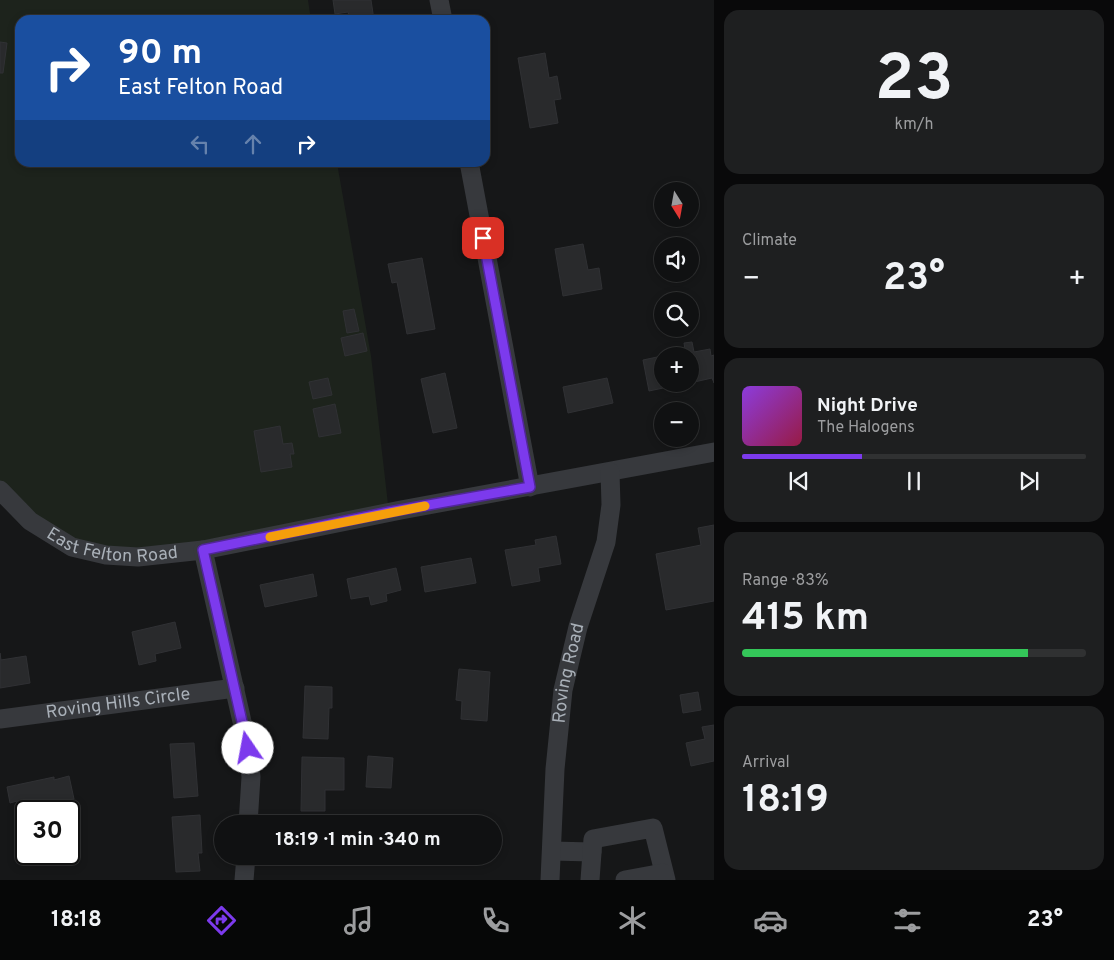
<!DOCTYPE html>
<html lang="en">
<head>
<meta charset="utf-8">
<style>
  :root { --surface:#101112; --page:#1e1f20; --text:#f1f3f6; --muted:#9c9d9f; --line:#303132; --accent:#7c3aed }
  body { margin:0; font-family:Overpass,sans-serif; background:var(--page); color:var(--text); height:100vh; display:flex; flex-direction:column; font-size:19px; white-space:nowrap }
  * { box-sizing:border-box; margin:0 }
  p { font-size:16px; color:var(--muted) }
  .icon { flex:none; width:28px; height:28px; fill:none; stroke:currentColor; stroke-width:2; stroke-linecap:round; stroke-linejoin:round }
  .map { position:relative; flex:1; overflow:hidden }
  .sheet { display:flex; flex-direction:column; gap:10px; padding:10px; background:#09090a; width:400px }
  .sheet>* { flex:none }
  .top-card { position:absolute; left:15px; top:15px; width:475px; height:152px; border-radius:15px; box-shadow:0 2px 8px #0003,0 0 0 1px var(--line); background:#1a4fa0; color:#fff; overflow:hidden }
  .needle { width:32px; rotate:169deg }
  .tools { position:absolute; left:654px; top:182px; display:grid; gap:10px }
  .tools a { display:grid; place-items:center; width:45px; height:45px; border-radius:50%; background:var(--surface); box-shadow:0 2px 8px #0003,0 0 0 1px var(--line); font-size:25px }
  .speed { position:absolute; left:15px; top:800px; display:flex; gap:10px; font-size:25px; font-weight:700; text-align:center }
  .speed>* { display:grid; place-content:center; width:65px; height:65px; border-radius:50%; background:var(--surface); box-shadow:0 2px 8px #0003,0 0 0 1px var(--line); line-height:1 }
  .speed .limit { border:2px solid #111; border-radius:8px; background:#fff; color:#111 }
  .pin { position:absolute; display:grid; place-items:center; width:42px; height:42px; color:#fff; margin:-21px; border-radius:10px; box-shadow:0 2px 8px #0006 }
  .me { position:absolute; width:55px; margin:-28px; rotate:348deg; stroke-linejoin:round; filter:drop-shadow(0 0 4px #0008) }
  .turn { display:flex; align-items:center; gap:18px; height:105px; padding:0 20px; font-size:22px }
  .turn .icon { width:65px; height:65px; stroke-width:2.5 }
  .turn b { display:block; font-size:35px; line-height:42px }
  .lanes { display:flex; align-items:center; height:48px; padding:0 20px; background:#0003; justify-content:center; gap:25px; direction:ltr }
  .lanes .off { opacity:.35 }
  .big { font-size:38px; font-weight:700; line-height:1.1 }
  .sheet .card { flex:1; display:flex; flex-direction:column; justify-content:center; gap:8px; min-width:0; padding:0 18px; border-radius:15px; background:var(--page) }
  .sheet .dial { align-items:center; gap:0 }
  .dial b { font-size:65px; line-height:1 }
  .song { display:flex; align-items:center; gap:15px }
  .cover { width:60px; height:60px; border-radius:8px; background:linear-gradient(135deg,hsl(270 70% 55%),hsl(340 70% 35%)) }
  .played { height:5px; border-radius:2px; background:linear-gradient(90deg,var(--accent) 35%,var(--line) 35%) }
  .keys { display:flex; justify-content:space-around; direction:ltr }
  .heat { display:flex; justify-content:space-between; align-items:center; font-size:28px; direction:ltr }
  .charge { height:8px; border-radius:4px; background:linear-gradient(90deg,#34c759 83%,var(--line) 0) }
  .trip { position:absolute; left:214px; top:815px; width:288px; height:50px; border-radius:25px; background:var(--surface); box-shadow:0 2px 8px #0003,0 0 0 1px var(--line); font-weight:700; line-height:50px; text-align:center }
  .menu { display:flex; height:80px; justify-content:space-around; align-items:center; background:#060707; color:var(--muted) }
  .menu .icon { width:35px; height:35px }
  .menu .current { color:var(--accent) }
  .menu b { font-size:22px; color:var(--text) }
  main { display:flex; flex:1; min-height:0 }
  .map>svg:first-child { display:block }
  .green { fill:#1d231c }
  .building { fill:#292a2c; stroke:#303134 }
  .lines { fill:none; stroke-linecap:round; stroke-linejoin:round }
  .minor { stroke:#37393d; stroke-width:19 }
  .route-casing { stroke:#51269a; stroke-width:12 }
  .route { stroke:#7c3aed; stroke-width:9 }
  .slow { stroke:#f59e0b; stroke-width:9 }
  .labels { text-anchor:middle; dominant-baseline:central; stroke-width:5; stroke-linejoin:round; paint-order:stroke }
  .street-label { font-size:18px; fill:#a9b0b8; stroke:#111213 }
</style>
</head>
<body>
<main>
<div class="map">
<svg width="714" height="880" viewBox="0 0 714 880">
  <rect width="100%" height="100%" fill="#161718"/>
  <!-- green -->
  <polygon class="green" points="0,0 308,0 311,20 20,20 20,162 337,163 371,356 389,513 203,550 91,550 48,532 0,489"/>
  <!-- building -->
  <g class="building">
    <polygon points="333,0 371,0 374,20 350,20 348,12 335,14"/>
    <polygon points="0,42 7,43 3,73 0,73"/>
    <polygon points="545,53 549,78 557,76 561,99 554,100 558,123 530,128 518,58"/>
    <polygon points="583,244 588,270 599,268 602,289 563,296 555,249"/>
    <polygon points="422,258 435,329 407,334 397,282 392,283 388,264"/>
    <polygon points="354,309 359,331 347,333 343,311"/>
    <polygon points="363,333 367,351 345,356 341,338"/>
    <polygon points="692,342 694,352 710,349 711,356 714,355 714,383 712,378 690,383 690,356 686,356 684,343"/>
    <polygon points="662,356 662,384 668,384 668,387 649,391 643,360"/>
    <polygon points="445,373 457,428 433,433 421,379"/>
    <polygon points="328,378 332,395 313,399 309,382"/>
    <polygon points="607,378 613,403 568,413 563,387"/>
    <polygon points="335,404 341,433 319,437 313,409"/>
    <polygon points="280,426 283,444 292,443 294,454 290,454 292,467 261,472 254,431"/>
    <polygon points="714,525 714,601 666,610 656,554 701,545 698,528"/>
    <polygon points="556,536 561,564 538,568 540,581 512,586 505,550 536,545 535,540"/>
    <polygon points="471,558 476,583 425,592 421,567"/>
    <polygon points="396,568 401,590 386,594 387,601 371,605 369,596 351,599 347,579"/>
    <polygon points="313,574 317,596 265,607 260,585"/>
    <polygon points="175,622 181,648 155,654 156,661 139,665 132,632"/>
    <polygon points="0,653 1,660 26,656 30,683 0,688"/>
    <polygon points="459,669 490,672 487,721 461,719 462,701 456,700"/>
    <polygon points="305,686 332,687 332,708 329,708 328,739 303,738"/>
    <polygon points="698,692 701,710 683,713 680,695"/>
    <polygon points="714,725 714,761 691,766 686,743 705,739 702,727"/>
    <polygon points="194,743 198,796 174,798 170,744"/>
    <polygon points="368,756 393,758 391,788 366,787"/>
    <polygon points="302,757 344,758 344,790 325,790 325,811 301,811"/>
    <polygon points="69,776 74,799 66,800 67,808 50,811 35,811 34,807 19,810 17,801 10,803 7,787 54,777 54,780"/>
    <polygon points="200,815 202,853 198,853 200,871 176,872 172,817"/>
  </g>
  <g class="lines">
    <!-- minor -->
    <g class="minor">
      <polyline points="439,0 443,20"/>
      <polyline points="469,162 530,487"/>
      <path id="s1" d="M0,490L30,521L72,547L106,555L138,557L203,550L401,510L714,452"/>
      <polyline points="203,550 248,748 251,777 248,824"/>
      <path id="s2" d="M0,719L235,688"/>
      <polyline points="552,851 592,852"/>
      <polyline points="244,880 246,856"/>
      <path id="s3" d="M550,880L555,769L563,690L578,627L606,542L611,505L610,472"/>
      <polyline points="590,880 593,839 653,828 666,880"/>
      <polyline points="625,880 663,873"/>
    </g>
  </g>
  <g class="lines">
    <!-- route casing -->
    <g class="route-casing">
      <polyline id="route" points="248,748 203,550 389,512 530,487 483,238"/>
    </g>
    <!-- route -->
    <use href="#route" class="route"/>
    <!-- slow -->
    <polyline class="slow" points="270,537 425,506"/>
  </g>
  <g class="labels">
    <!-- street labels -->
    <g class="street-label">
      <text stroke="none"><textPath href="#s1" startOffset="132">East Felton Road</textPath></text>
      <text stroke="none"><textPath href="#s3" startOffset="208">Roving Road</textPath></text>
      <text stroke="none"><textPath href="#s2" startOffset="119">Roving Hills Circle</textPath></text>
    </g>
  </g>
</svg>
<div class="tools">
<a><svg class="needle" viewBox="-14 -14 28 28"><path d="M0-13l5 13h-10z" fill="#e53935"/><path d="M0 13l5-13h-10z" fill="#9c9d9f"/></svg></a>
<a><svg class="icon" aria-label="sound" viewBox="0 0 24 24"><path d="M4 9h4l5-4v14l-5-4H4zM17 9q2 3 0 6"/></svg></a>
<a><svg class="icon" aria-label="search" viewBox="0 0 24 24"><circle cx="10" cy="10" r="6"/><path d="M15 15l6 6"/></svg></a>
<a>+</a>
<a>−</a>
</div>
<div class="speed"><div class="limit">30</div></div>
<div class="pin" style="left:483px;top:238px;background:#d93025"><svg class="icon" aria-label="arrive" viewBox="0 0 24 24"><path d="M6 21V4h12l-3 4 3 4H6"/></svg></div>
<svg class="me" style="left:248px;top:748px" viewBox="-20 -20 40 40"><circle r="19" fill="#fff"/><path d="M0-13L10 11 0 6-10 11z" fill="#7c3aed"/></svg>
<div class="trip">18:19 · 1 min · 340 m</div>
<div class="top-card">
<div class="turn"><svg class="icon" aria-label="right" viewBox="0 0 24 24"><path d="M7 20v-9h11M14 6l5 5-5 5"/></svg><div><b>90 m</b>East Felton Road</div></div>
<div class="lanes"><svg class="icon off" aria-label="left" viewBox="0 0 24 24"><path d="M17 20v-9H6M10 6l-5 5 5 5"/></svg><svg class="icon off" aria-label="ahead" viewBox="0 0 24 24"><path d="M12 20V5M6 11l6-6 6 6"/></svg><svg class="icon" aria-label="right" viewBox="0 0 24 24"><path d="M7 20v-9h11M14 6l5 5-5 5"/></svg></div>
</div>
</div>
<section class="sheet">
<div class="card dial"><b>23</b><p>km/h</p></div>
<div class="card"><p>Climate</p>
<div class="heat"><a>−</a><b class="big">23°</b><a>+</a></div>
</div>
<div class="card">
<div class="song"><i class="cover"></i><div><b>Night Drive</b><p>The Halogens</p></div></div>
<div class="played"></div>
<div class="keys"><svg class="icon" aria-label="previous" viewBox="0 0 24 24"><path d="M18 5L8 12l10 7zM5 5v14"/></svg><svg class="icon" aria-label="pause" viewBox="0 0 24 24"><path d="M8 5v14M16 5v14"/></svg><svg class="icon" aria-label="next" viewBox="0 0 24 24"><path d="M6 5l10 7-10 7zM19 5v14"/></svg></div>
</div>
<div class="card"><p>Range · 83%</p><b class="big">415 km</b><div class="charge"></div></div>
<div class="card"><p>Arrival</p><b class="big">18:19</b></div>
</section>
</main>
<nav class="menu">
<b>18:18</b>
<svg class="icon current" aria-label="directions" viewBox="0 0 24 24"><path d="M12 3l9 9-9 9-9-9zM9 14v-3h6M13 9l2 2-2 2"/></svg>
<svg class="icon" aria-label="music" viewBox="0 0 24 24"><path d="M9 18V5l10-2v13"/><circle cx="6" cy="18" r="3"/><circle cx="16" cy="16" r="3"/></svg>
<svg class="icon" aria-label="phone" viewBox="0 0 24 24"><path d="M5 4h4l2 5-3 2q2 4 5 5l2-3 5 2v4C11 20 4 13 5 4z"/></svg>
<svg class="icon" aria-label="climate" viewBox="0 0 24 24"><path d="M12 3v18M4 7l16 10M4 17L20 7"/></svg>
<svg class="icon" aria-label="car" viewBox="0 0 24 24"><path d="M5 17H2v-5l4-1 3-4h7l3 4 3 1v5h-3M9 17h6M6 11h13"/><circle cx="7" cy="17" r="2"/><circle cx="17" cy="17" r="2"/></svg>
<svg class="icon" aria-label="filters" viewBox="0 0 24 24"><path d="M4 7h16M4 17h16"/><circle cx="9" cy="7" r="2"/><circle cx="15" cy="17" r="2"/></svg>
<b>23°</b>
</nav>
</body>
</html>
